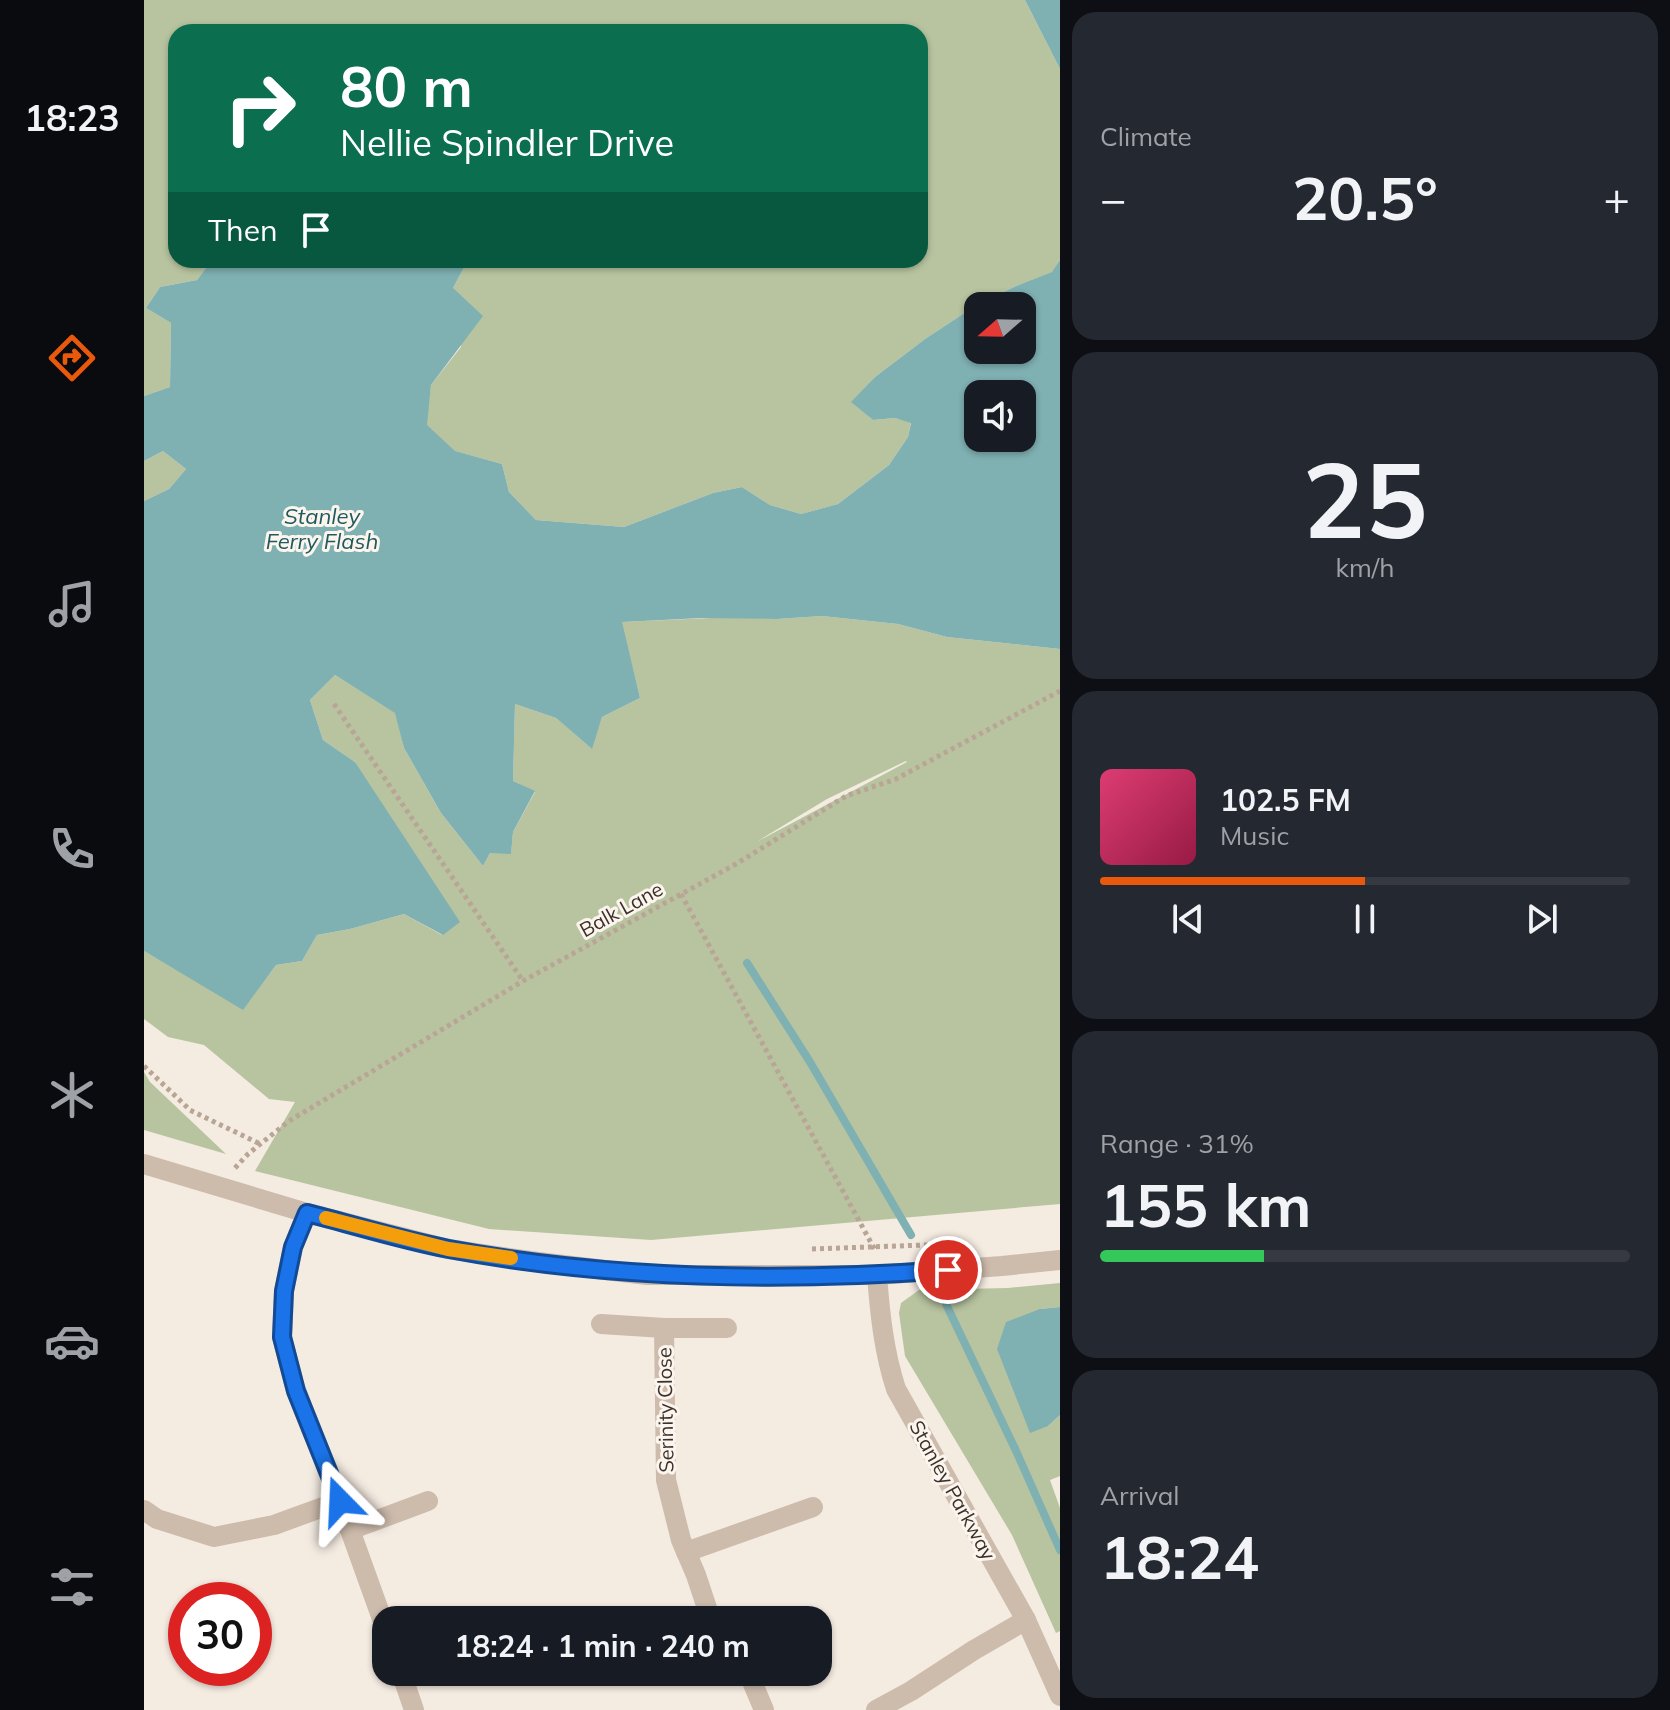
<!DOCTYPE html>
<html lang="en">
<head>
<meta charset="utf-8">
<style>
  :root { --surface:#171b24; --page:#242831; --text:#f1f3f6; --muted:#9ea1a6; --line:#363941; --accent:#ea580c }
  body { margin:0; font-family:Mulish,sans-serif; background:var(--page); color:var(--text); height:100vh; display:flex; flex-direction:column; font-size:30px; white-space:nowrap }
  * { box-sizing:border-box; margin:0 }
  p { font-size:26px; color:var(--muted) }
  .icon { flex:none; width:44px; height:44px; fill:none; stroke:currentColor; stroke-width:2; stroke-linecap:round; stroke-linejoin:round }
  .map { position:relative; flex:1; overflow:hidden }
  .details { display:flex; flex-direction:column; gap:12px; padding:12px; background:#0d0f14; width:610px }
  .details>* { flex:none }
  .top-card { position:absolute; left:24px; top:24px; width:760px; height:244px; border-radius:24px; box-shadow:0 2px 6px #0004; background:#0b6e4f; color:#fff; overflow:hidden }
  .needle { width:52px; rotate:250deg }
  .tools { position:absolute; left:820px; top:292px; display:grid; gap:16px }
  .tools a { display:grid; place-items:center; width:72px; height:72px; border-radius:16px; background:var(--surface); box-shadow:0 2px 6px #0004; font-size:40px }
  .speed { position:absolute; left:24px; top:1582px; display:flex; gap:16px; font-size:40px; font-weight:700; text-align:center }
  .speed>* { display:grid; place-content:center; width:104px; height:104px; border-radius:50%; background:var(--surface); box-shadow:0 2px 6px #0004; line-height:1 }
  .speed .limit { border:12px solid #d22; background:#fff; color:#111 }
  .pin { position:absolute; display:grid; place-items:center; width:68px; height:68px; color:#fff; margin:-34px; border:4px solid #fff; border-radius:50%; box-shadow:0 2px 8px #0007 }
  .me { position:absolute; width:88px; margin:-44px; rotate:339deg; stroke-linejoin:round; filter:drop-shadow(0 0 6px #0008) }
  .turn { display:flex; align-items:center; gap:28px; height:168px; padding:0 40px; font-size:36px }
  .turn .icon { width:104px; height:104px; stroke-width:2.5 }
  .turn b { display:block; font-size:56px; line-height:68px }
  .then { display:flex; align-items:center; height:76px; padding:0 40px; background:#0003; gap:16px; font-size:30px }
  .big { font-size:60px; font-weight:700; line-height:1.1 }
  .details .tile { flex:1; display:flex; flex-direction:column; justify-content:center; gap:12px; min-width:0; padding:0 28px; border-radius:24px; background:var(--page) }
  .details .dial { align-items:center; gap:0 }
  .dial b { font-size:104px; line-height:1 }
  .song { display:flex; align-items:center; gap:24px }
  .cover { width:96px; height:96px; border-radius:12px; background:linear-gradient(135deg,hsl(340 70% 55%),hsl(340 70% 35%)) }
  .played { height:8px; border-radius:4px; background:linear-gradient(90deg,var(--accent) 50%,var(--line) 50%) }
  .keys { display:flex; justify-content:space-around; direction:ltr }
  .heat { display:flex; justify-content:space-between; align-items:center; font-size:44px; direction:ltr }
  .charge { height:12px; border-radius:6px; background:linear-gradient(90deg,#34c759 31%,var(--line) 0) }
  .trip { position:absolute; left:228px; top:1606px; width:460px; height:80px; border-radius:24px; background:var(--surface); box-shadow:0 2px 6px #0004; font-weight:700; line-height:80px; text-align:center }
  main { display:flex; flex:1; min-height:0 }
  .tab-bar { display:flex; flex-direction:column; width:144px; justify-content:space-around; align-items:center; background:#090b0e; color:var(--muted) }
  .tab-bar .icon { width:56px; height:56px }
  .tab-bar .on { color:var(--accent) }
  .tab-bar b { font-size:36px; color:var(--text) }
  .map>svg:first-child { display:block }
  .green { fill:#b8c4a0; fill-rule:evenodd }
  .water { fill:#7fb0b2; fill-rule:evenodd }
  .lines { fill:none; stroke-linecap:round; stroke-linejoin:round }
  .stream { stroke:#7fb0b2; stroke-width:8 }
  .path { stroke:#b9a596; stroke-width:5; stroke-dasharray:4 4; stroke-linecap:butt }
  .minor { stroke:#cdbbac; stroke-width:20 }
  .tertiary { stroke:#cdbbac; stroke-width:20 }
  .route-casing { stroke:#114b97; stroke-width:20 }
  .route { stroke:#1a73e8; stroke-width:14 }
  .slow { stroke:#f59e0b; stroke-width:14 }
  .labels { text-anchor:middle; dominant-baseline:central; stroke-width:6; stroke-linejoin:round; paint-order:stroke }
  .street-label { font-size:20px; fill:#3b302b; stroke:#fbf5ee }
  .water-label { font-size:22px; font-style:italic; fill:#1f5a5e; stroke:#fbf5ee }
</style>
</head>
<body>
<main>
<nav class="tab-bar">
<b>18:23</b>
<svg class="icon on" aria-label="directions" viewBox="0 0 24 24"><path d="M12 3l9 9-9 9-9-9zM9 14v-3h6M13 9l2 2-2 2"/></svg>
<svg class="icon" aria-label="music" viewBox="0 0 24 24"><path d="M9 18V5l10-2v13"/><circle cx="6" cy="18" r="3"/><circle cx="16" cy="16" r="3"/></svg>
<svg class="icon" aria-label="phone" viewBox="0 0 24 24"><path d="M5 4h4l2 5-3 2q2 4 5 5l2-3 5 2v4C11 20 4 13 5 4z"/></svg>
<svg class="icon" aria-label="climate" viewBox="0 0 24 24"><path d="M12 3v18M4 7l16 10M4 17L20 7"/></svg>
<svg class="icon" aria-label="car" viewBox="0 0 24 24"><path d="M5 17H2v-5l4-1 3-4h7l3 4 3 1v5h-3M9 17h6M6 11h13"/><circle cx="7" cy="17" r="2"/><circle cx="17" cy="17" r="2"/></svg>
<svg class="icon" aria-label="filters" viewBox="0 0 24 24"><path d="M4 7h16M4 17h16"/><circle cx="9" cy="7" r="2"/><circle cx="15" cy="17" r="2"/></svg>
</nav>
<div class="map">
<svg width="916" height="1710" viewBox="0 0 916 1710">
  <rect width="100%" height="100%" fill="#f4ebe1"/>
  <!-- green -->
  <g class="green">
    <polygon points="0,0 881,0 916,69 916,260 909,272 872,286 831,306 781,339 731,377 708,402 729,420 751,418 767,422 764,437 745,465 694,504 657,514 626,505 598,487 569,493 480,527 392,520 365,492 358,464 310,451 282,425 287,385 317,347 309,288 324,260 776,260 776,32 32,32 32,260 68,260 53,280 16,287 2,308 27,323 26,387 0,396"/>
    <polygon points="19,451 42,469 25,489 0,501 0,461"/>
    <path d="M678,616L754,624L803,637L916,649V1204L507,1240L345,1229L111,1171L151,1102L125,1099L60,1045L24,1037L0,1019V951L99,1009L132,965L158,961L173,935L206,929L260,914L298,935L211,762L179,740L166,700L191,675L252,713L260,748L297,813L339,866L346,853H367L369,832L391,792L369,781L371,704L412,718L447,748L458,717L496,698L477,622L589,617L633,619ZM762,761L763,762L614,841L683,799Z"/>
    <polygon points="0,1072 6,1082 82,1154 0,1130"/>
    <polygon points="916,1283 916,1307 896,1309 904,1426 916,1415 916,1476 906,1480 916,1508 916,1631 912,1633 868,1535 761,1356 755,1313 757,1303 775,1290 864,1288"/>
  </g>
  <!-- water -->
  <g class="water">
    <polygon points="881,0 916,0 916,69"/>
    <path d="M68,260H324L309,288L339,316L287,385L283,425L311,451L358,464L365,492L392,520L480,527L569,493L598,487L626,505L657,514L694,504L745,465L764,437L767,423L751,418L729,420L707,402L731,377L781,339L831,306L872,286L908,272L916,260V649L803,637L754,624L678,616L633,619L558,618L478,622L496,698L458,717L448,749L412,718L371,704L369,781L391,791L369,832L367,854L346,853L339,866L297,813L260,748L251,713L191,675L166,700L179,740L211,762L316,922L299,935L260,914L206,929L173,935L158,961L132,965L99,1010L0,951V501L25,489L42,469L19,451L0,461V396L26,387L27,323L2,308L16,287L53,280ZM834,306H878V350H834ZM878,394V438H834V394Z"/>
    <polygon points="916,1307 916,1415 904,1426 886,1433 853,1349 862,1322 896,1309"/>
  </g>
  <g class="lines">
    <!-- stream -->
    <g class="stream">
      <polyline points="603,963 666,1062 767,1235"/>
      <polyline points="802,1304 873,1453 916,1550"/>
    </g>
    <!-- path -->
    <g class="path">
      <polyline points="190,704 379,981"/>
      <polyline points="537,894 731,1250"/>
      <polyline points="0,1066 46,1110 116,1144"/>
      <polyline points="91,1168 104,1154 145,1121 379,981 592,864 702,796 752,779 916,691"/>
      <polyline points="668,1249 810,1244"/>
    </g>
    <!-- minor -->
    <g class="minor">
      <polyline points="163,1213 149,1247 140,1291 138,1337 152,1391 192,1491 242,1630"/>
      <path d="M733,1275C736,1315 740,1352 752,1389L882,1620L916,1696"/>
      <polyline points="457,1324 520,1328 522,1480 537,1540 552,1575 565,1614 569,1620"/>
      <polyline points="520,1328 583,1328"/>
      <polyline points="0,1510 13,1519 70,1537 130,1525 196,1501"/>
      <polyline points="206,1530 284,1501"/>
      <polyline points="542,1552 669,1507"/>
      <polyline points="257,1672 270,1710"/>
      <polyline points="604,1672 620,1710"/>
      <polyline points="732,1710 767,1691 830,1650 882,1620"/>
    </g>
    <!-- tertiary -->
    <polyline class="tertiary" points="0,1164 163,1213 304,1249 386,1261 503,1275 733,1275 858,1266 916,1260"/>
  </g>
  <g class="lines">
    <!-- route casing -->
    <g class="route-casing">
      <path id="route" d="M196,1501L152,1391L138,1337L140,1291L149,1247L163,1213C210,1225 258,1240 305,1249C469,1280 639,1282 804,1270"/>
    </g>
    <!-- route -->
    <use href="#route" class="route"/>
    <!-- slow -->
    <polyline class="slow" points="182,1218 304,1249 367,1258"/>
  </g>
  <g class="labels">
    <!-- street labels -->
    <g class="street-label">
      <text transform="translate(477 909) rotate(-29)">Balk Lane</text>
      <text transform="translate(521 1410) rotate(-91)">Serinity Close</text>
      <text transform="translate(809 1490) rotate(61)">Stanley Parkway</text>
    </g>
    <!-- water labels -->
    <g class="water-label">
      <text x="178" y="516">Stanley<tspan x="178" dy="25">Ferry Flash</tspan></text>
    </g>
  </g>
</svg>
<div class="tools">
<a><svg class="needle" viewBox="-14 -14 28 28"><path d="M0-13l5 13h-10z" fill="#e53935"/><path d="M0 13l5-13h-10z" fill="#9ea1a6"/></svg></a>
<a><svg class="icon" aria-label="sound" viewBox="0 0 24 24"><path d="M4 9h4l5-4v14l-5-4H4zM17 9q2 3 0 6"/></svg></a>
</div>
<div class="speed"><div class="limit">30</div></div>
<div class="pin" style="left:804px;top:1270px;background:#d93025"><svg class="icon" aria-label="arrive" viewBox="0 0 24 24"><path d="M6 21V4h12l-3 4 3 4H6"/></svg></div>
<svg class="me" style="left:196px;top:1501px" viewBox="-20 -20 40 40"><path d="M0-17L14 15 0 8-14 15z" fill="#1a73e8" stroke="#fff" stroke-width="4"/></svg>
<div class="trip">18:24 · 1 min · 240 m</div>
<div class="top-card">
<div class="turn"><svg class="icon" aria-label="right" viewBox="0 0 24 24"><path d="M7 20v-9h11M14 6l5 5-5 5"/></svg><div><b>80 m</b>Nellie Spindler Drive</div></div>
<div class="then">Then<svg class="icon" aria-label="arrive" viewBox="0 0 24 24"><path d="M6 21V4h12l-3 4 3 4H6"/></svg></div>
</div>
</div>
<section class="details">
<div class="tile"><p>Climate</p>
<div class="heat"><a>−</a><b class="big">20.5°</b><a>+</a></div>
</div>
<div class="tile dial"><b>25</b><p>km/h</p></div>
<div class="tile">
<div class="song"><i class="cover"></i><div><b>102.5 FM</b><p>Music</p></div></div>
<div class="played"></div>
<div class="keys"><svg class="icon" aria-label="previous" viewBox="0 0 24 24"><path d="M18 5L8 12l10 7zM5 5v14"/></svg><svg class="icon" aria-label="pause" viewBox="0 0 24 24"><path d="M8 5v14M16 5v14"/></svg><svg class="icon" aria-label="next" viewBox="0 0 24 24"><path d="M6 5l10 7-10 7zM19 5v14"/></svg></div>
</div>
<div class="tile"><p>Range · 31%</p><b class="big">155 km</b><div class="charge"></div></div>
<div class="tile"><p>Arrival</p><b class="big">18:24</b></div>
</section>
</main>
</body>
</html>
